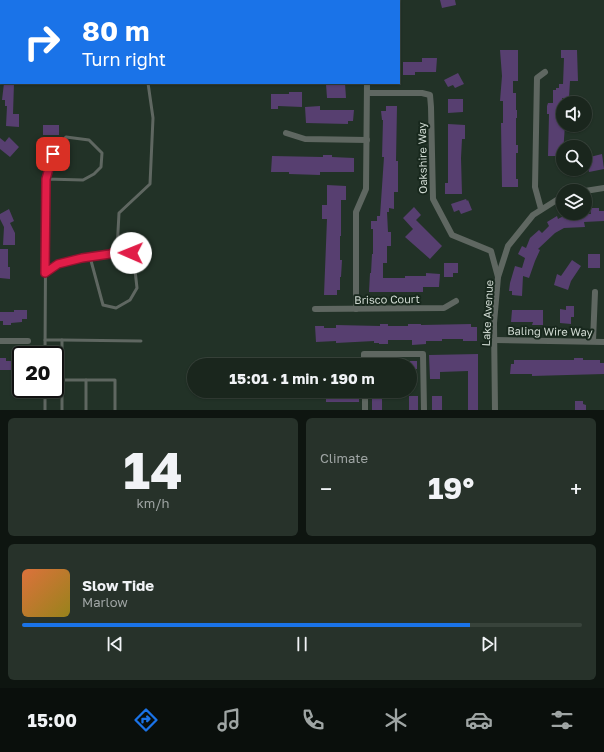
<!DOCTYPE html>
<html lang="en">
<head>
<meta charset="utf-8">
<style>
  :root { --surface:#1a261d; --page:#27322a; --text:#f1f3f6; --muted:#9fa5a4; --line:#38433b; --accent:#1a73e8 }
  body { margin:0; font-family:"Golos Text",sans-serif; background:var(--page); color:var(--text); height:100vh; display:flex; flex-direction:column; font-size:15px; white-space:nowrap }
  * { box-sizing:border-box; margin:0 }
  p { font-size:13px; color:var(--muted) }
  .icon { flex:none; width:22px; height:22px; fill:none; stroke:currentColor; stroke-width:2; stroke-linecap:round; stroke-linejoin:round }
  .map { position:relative; height:410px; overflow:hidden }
  .drawer { display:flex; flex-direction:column; gap:8px; padding:8px; background:#0e1510; flex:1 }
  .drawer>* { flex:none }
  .banner { position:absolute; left:0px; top:0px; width:400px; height:84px; box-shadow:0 1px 3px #0004,0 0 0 1px var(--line); background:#1a73e8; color:#fff; overflow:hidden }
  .tools { position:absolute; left:556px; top:96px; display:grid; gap:8px }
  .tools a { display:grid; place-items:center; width:36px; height:36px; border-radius:50%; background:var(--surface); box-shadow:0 1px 3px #0004,0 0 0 1px var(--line); font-size:20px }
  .speed { position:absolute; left:12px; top:346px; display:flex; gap:8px; font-size:20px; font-weight:700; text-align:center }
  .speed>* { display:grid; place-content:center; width:52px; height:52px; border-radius:50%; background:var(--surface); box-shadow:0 1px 3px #0004,0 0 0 1px var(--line); line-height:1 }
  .speed .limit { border:2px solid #111; border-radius:6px; background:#fff; color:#111 }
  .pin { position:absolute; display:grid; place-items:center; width:34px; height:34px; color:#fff; margin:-17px; border-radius:8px; box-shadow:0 2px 6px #0006 }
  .me { position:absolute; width:44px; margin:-22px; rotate:271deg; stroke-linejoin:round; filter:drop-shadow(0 0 3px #0008) }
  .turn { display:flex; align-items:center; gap:14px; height:84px; padding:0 16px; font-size:18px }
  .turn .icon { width:52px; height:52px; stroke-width:2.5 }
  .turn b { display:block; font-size:28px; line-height:34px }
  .big { font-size:30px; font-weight:700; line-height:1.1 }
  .drawer .tile { flex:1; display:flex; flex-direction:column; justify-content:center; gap:6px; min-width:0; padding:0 14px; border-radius:6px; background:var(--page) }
  .drawer .dial { align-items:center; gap:0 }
  .dial b { font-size:52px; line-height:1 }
  .song { display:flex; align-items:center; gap:12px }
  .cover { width:48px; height:48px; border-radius:6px; background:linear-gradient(135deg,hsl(20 70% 55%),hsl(50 70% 35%)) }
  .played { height:4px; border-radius:2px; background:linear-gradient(90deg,var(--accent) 80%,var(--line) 80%) }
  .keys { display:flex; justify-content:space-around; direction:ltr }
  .heat { display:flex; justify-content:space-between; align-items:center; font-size:22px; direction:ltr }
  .drawer .tiles { flex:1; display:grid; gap:8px; grid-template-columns:1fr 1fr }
  .tile:last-child { grid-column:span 2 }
  .trip { position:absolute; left:187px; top:358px; width:230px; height:40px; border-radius:20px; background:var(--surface); box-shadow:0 1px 3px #0004,0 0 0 1px var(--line); font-weight:700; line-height:40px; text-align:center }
  .menu { display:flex; height:64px; justify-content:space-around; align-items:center; background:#0a0f0c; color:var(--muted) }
  .menu .icon { width:28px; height:28px }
  .menu .selected { color:var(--accent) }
  .menu b { font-size:18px; color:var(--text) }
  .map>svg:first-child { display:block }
  .building { fill:#573f70 }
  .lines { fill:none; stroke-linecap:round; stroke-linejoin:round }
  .service { stroke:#5f6761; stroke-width:3 }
  .minor { stroke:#5f6761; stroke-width:6 }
  .route-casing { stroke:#92132f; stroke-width:10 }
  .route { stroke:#e11d48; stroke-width:7 }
  .labels { text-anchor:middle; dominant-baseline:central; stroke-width:4; stroke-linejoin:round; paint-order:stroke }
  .street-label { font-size:11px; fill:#cfd9d1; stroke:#18281d }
</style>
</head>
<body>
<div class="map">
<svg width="604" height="410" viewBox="0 0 604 410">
  <rect width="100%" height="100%" fill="#223227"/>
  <!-- building -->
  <g class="building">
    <polygon points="440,0 455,0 456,5 442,8"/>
    <polygon points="500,50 518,50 518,81 513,81 513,93 516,93 516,110 517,110 517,118 516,118 516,145 518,145 518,153 516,153 516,179 518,179 518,187 502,187 501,123 503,123 503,101 500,101 502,76"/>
    <polygon points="561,50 577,50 578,81 570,81 569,98 562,98 562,120 563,125 565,125 563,153 557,153 557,156 548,156 549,114 547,114 547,106 548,103 553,103 553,90 556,90 556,88 559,88 559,84 563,84 564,58 561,58"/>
    <polygon points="422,58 437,58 436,72 415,72 415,75 403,75 403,62 422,62"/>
    <polygon points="458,73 464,84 455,88 453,85 448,87 444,80"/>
    <polygon points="4,83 14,83 13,114 19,114 19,127 6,126 7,106 5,106 5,100 2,100"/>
    <polygon points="333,83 345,83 346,98 327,98 326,84"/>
    <polygon points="289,92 302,92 302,107 278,106 278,109 271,109 271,94 289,94"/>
    <polygon points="448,99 463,99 463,112 448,113"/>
    <polygon points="320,106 320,110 354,110 353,121 348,121 348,124 306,123 305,107"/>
    <polygon points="386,106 397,106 396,161 398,161 398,192 394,192 394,209 389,208 389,212 387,212 388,232 391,232 391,246 387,246 387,263 383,263 383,278 405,278 405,276 426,276 426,273 440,274 439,287 423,287 423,292 369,292 370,273 371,273 372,254 373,254 373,229 371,229 371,221 377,221 377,216 380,216 384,157 382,157 383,120 382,120 381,111 386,111"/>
    <polygon points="448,124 465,125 465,139 462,139 461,158 462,194 445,194 445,183 448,183"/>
    <rect x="43" y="125" width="16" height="10"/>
    <polygon points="9,137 19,147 10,157 0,149 0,138 5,142"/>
    <polygon points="602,154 604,169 589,172 586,158"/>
    <polygon points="323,155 332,155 332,157 354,158 354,172 320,172 320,175 289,174 289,172 271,172 272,156 323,157"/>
    <polygon points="327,185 346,186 346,200 341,200 341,236 340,236 340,260 342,260 341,277 340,277 340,290 337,290 337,295 324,295 327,219 322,219 322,205 327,205"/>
    <polygon points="466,199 467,201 468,200 472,210 461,214 459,210 454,212 451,204"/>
    <polygon points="414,207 421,215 416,220 442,246 430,259 405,237 413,229 403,218"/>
    <polygon points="590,208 599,208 599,211 604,211 604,221 584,222 585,227 564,228 555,233 538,249 540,250 535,261 529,278 523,276 522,296 512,295 512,291 509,291 510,283 515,266 522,268 525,258 518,254 522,246 526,248 530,238 539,230 542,233 549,226 547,222 557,216 558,219 569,213 577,213 577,214 591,214"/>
    <polygon points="9,209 14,221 10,223 15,233 15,245 3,245 4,227 0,219 0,214"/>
    <polygon points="0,249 8,249 8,267 10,267 10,279 0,278"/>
    <rect x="588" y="254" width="12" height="14"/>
    <polygon points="572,260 581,266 571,281 568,290 554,285 557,274 561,276"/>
    <polygon points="444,263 458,263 458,273 453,273 453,277 444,277"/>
    <polygon points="566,306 574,306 574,317 571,317 571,324 560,323 560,309 566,310"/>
    <polygon points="14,310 27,310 27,319 22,319 22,322 11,323 11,325 3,325 3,321 0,321 0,312 14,312"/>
    <polygon points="512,310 543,310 543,325 532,325 533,322 511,322"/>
    <polygon points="380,324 388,324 388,326 408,326 408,324 421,324 421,325 471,324 471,327 477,327 477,341 463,341 463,339 442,339 442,341 426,341 426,344 412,345 412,340 388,340 388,344 379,344 379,343 374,343 374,341 336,343 336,341 316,342 315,326 324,326 324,328 336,328 336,325 380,326"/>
    <polygon points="478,354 478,410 468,410 468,371 440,372 440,379 430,379 429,355"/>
    <rect x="326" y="357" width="33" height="8"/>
    <polygon points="0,358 6,358 6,361 21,361 21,370 0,370"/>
    <polygon points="574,358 583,358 583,360 600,360 600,363 604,363 604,374 532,376 532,374 510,374 511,364 514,364 514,360 574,360"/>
    <rect x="410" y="361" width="7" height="8"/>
    <rect x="326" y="391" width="33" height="11"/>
    <rect x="372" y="396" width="10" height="14"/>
    <rect x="409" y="396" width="9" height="14"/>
    <rect x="432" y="396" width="10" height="14"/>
    <polygon points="575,401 583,401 583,404 586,405 586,410 575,410"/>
  </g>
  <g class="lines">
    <!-- service -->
    <g class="service">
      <polyline points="230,1 231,0"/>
      <polyline points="117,250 119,213 150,184 153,118 148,83"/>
      <path d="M45,273C49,270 54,266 58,264C77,255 100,260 117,250L131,253L135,270L137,288L130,300L116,308L103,305L90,257"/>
      <polyline points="45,340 62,340 62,410"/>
      <polyline points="62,340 141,341"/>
      <polyline points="45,355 46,179 53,154 66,137 89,140 102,153 101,167 94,174 83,180 46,179"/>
      <polyline points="62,380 115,380 115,410"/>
      <polyline points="45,410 45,389"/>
      <polyline points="86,410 86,380"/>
    </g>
    <!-- minor -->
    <g class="minor">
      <polyline points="357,0 357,1"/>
      <polyline points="367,93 422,93 430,95 431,107 433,199 452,235 491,251 498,277"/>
      <polyline points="286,133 305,139 367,140"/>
      <polyline points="585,191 604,188"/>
      <polyline points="541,209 535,187 537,78 545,72"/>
      <polyline points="315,309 444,308 456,301"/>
      <polyline points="356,309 356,212 366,189 367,83"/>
      <polyline points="495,340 604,342"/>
      <polyline points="0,341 28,341"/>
      <polyline points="593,341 595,292"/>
      <polyline points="364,365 364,354 423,354 424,410"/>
      <polyline points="365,391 365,410"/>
      <polyline points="495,410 494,323 498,277 508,246 533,215 563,196"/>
    </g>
  </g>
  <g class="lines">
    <!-- route casing -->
    <g class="route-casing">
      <polyline id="route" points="53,154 46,179 45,273 58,264 82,258 110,254 117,250 131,253"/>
    </g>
    <!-- route -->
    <use href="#route" class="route"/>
  </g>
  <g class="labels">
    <!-- street labels -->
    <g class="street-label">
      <text transform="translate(422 158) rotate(-91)">Oakshire Way</text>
      <text transform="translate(387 299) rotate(-1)">Brisco Court</text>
      <text transform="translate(487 313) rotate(-87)">Lake Avenue</text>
      <text transform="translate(550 331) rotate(1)">Baling Wire Way</text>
    </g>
  </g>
</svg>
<div class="tools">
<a><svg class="icon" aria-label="sound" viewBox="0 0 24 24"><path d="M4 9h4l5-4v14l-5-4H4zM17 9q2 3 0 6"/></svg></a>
<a><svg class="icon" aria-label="search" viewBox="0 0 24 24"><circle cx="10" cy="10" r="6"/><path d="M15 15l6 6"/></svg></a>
<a><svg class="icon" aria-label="layers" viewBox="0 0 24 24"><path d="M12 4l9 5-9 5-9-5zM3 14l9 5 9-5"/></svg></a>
</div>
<div class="speed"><div class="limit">20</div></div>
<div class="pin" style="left:53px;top:154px;background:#d93025"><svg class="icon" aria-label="arrive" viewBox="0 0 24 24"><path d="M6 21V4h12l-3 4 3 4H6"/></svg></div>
<svg class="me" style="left:131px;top:253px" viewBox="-20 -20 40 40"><circle r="19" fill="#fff"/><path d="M0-13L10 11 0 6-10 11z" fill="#e11d48"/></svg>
<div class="trip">15:01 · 1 min · 190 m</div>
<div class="banner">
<div class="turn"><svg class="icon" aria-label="right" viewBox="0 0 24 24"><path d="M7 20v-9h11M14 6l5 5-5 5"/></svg><div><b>80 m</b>Turn right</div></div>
</div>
</div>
<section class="drawer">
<div class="tiles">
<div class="tile dial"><b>14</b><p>km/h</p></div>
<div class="tile"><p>Climate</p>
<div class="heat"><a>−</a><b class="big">19°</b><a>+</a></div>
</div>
<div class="tile">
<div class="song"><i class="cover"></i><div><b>Slow Tide</b><p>Marlow</p></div></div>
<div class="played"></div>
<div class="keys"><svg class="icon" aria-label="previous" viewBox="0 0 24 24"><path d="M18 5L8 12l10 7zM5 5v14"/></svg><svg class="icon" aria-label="pause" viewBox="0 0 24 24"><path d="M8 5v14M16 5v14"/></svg><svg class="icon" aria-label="next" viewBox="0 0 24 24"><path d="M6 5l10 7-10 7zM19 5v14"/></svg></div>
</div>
</div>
</section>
<nav class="menu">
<b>15:00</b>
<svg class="icon selected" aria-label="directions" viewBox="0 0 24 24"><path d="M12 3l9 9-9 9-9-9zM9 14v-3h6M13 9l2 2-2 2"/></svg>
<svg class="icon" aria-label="music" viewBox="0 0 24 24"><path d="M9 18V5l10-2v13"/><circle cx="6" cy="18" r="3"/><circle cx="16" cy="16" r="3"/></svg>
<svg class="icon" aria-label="phone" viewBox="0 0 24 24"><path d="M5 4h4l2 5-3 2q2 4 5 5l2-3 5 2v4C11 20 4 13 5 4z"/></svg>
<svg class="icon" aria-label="climate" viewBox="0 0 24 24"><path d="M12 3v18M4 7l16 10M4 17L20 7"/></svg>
<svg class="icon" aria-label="car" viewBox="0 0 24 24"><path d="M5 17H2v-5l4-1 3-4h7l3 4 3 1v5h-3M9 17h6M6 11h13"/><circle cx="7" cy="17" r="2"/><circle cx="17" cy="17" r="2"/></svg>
<svg class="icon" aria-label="filters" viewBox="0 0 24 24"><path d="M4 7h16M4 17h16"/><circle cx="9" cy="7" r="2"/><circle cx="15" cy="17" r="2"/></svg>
</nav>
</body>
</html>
